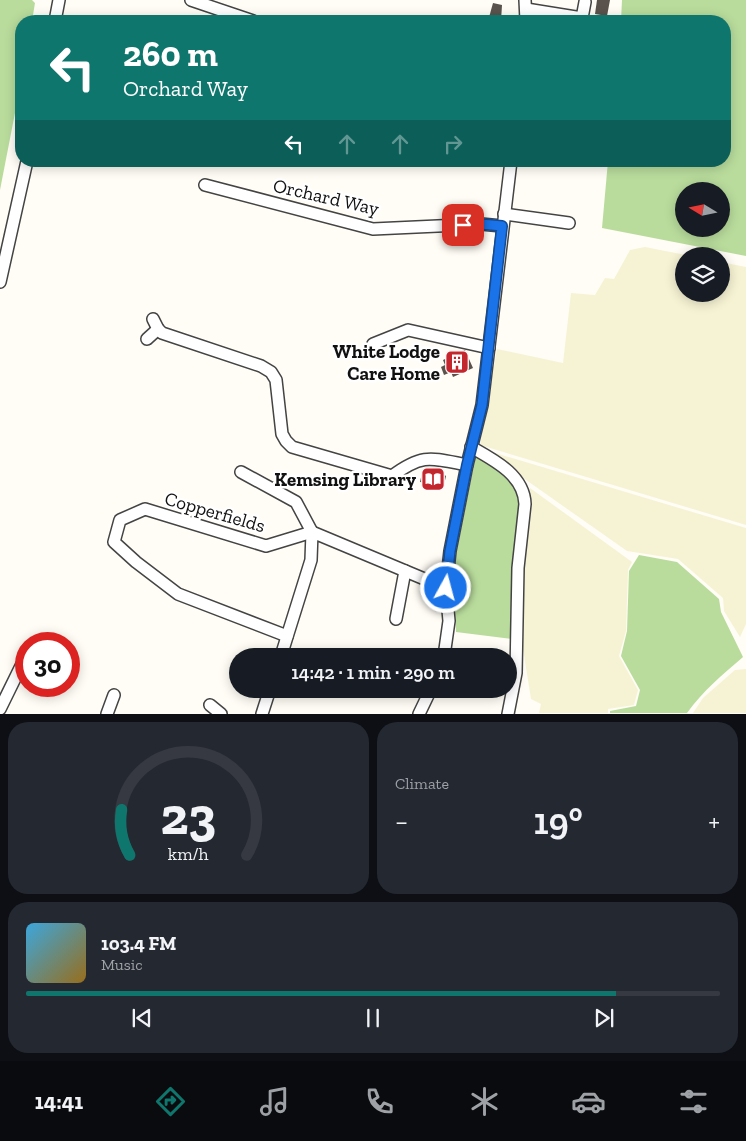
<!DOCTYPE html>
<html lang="en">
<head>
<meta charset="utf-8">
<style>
  :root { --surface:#171b24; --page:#242831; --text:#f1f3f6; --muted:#9ea1a6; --line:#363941; --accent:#0f766e }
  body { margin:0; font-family:"Zilla Slab",serif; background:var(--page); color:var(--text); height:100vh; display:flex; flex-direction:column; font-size:19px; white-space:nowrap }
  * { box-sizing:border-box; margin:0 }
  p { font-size:16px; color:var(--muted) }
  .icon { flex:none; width:28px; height:28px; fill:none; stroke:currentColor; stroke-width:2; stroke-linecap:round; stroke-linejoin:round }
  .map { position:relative; height:714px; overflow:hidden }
  .details { display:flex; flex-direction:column; gap:8px; padding:8px; background:#0d0f14; flex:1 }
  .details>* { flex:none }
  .top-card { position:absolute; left:15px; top:15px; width:716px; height:152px; border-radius:20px; box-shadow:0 2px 12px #0003; background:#0f766e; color:#fff; overflow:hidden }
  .needle { width:32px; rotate:280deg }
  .tools { position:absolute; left:675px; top:182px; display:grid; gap:10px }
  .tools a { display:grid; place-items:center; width:55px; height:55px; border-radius:50%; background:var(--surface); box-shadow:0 2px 12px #0003; font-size:25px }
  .speed { position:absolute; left:15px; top:632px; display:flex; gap:10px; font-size:25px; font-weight:700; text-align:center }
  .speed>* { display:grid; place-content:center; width:65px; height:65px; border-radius:50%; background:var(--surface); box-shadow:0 2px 12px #0003; line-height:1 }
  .speed .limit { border:8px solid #d22; background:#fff; color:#111 }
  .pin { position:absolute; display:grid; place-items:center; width:42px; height:42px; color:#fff; margin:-21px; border-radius:10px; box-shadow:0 2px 8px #0006 }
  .me { position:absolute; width:55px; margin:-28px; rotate:7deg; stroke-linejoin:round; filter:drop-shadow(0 0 4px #0008) }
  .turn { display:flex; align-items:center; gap:18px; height:105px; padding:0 25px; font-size:22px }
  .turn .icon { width:65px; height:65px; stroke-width:2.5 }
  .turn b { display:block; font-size:35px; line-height:42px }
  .lanes { display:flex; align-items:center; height:48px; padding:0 25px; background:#0003; justify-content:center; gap:25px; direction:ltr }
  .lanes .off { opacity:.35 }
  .big { font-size:38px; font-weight:600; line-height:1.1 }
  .details .widget { flex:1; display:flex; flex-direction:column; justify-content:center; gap:8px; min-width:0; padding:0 18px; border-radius:20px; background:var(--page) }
  .details .dial { align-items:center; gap:0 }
  .dial svg { height:130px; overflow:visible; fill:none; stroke:var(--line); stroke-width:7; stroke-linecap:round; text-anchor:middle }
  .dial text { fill:var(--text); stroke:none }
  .song { display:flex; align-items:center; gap:15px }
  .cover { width:60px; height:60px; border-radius:8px; background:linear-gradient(135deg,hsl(200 70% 55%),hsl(40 70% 35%)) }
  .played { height:5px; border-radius:2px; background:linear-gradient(90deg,var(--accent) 85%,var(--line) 85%) }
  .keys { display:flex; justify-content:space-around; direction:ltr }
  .heat { display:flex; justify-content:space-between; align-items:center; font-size:28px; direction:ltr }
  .details .tiles { flex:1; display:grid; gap:8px; grid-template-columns:1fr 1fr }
  .widget:last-child { grid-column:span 2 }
  .trip { position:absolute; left:229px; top:648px; width:288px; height:50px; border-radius:25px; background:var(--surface); box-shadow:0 2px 12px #0003; font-weight:600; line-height:50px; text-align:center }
  .menu { display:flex; height:80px; justify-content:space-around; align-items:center; background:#090b0e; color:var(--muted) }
  .menu .icon { width:35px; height:35px }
  .menu .current { color:var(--accent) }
  .menu b { font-size:22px; color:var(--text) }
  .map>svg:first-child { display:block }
  .farmland { fill:#f6f3d4 }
  .forest { fill:#b9dc9c; fill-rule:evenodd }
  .building { fill:#5a524d }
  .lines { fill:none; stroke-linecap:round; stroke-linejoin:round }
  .minor-casing { stroke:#444; stroke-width:14 }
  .minor { stroke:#fff; stroke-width:11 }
  .route-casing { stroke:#114b97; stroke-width:12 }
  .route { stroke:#1a73e8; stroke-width:9 }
  .labels { text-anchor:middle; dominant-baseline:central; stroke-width:5; stroke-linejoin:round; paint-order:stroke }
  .street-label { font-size:19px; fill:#111; stroke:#fff }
  .poi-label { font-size:19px; font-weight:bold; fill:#111; stroke:#fff; text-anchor:end }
</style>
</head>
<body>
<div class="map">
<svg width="746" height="714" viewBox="0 0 746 714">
  <rect width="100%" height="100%" fill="#fffdf5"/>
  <!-- farmland -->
  <g class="farmland">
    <polygon points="645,247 691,256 684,256 684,294 721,294 721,262 746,267 746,525 480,445 497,349 563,363 571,293 595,295 605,278 614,279 630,250"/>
    <polygon points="482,449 746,528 746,624 740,637 724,611 723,598 678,559 627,551"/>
    <polygon points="530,488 632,562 628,570 626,631 619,656 638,690 634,705 608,709 608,713 539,713 541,704 531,699 521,636 523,564"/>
    <polygon points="746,669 746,713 693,713 703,698 735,670"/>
  </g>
  <!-- forest -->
  <g class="forest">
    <polygon points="0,0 32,0 35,3 32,21 21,21 21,82 0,190"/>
    <path d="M622,0H746V256L602,228L608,161H725V21H621ZM684,191H721V229H684Z"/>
    <polygon points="476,455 517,483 523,501 512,639 456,632 453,568"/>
    <path d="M639,555L677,562L719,599L721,612L743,657C722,675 703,691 687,713H610V711L636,706L640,690L621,656L627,631L629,571Z"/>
  </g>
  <!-- building -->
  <g class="building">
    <polygon points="597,0 610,0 607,16 595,14"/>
    <polygon points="493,3 502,5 501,21 488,21"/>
    <polygon points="465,350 473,368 453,377 451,372 444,375 441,367 445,365 443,360"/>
    <polygon points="429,470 431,472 438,470 446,476 444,485 434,490 426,483 420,482 422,473"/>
  </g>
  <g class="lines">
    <!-- minor casing -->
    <g class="minor-casing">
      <g id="minor">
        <polyline points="191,0 253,21"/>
        <polyline points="525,0 526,21"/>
        <polyline points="526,9 582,18 585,2"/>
        <polyline points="55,21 59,0"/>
        <polyline points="205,185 373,229 481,224 502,226"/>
        <polyline points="504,214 569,223"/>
        <polyline points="0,282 27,161"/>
        <path d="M153,319L158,329L162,333L261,366L271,372L276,380L282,434L286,441L292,447L392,476C423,453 431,458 467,465"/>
        <polyline points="147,339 158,329"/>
        <polyline points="373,344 408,330 489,348"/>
        <path d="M471,447C494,460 524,475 525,504L518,568L516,673L508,714"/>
        <polyline points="241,472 296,502 312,532 266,546 145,509 120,520 114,542 136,562 178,594 287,636"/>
        <polyline points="396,619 405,571"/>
        <polyline points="281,656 311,560 312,532 446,588"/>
        <polyline points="444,656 449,621 446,588 450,551 467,465 482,405 511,161"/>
        <polyline points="210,705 221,714"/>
        <polyline points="0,709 26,656"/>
        <polyline points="107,714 114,695"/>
        <polyline points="262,714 270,689"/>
        <polyline points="419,714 431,689"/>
      </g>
    </g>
    <!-- minor -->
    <use href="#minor" class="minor"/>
  </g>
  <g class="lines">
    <!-- route casing -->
    <g class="route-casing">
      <polyline id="route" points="446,588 450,551 467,465 482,405 502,226 481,224 463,225"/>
    </g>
    <!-- route -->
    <use href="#route" class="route"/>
  </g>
  <!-- icons -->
  <defs>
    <g id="building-square" transform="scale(1.25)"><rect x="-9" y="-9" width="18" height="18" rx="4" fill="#c4262e" stroke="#fff"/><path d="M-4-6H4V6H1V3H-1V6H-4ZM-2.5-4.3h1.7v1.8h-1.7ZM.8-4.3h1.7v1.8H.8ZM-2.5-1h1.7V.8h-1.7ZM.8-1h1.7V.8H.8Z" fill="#fff"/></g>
    <g id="library-square" transform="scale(1.25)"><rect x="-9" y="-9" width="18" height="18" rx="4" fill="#c4262e" stroke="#fff"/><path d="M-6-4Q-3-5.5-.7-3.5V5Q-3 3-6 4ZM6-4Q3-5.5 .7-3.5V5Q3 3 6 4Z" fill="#fff"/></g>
  </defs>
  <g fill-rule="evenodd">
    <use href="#building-square" x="457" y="362"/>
    <use href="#library-square" x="433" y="479"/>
  </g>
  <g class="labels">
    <!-- street labels -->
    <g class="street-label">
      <text transform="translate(326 197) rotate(13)">Orchard Way</text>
      <text transform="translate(215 512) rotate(16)">Copperfields</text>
    </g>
    <!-- poi labels -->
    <g class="poi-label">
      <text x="440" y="351">White Lodge<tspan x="440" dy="22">Care Home</tspan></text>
      <text x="416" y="479">Kemsing Library</text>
    </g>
  </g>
</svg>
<div class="tools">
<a><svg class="needle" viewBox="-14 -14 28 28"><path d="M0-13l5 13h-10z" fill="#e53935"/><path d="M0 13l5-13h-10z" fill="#9ea1a6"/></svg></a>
<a><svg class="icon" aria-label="layers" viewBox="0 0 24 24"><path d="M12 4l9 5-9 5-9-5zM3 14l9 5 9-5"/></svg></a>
</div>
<div class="speed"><div class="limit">30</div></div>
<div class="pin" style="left:463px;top:225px;background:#d93025"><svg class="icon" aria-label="arrive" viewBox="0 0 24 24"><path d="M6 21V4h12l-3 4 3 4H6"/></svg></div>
<svg class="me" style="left:446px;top:588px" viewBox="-20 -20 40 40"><circle r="17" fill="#1a73e8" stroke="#fff" stroke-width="3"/><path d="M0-11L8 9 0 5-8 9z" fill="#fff"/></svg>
<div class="trip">14:42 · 1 min · 290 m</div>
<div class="top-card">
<div class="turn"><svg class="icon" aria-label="left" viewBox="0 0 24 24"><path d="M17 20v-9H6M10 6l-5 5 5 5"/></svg><div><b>260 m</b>Orchard Way</div></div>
<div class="lanes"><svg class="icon" aria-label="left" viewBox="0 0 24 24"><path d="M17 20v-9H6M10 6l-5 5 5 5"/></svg><svg class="icon off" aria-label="ahead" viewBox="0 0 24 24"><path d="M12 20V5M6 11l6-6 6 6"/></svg><svg class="icon off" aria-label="ahead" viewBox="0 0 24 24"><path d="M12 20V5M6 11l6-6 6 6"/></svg><svg class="icon off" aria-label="right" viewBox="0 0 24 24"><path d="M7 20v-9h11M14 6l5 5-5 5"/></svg></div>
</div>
</div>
<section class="details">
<div class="tiles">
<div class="widget dial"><svg viewBox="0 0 100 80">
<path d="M14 69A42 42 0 1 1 86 69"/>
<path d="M14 69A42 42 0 0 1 9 41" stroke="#0f766e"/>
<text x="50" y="56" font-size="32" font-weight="700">23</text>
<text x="50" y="72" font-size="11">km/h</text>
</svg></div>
<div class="widget"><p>Climate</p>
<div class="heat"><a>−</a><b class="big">19°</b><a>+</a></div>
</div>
<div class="widget">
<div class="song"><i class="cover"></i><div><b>103.4 FM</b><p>Music</p></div></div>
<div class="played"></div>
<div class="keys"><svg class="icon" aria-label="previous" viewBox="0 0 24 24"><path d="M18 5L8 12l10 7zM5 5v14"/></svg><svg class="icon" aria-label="pause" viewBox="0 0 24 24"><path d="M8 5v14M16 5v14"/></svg><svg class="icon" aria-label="next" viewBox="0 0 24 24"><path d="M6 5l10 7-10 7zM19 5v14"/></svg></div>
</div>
</div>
</section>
<nav class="menu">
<b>14:41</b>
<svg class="icon current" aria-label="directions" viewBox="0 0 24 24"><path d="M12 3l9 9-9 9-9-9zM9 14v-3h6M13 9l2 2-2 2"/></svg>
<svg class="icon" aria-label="music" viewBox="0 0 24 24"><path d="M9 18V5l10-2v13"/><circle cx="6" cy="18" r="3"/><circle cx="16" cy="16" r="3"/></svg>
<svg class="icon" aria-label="phone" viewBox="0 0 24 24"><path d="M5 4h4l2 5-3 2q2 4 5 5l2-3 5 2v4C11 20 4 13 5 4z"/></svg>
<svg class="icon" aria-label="climate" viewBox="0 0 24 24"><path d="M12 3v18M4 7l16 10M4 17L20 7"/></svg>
<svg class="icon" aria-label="car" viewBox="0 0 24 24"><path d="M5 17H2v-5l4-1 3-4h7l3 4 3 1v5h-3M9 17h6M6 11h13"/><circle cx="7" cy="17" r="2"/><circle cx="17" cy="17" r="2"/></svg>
<svg class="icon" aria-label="filters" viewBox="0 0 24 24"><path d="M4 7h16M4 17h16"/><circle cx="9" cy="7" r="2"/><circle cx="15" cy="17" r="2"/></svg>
</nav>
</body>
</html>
